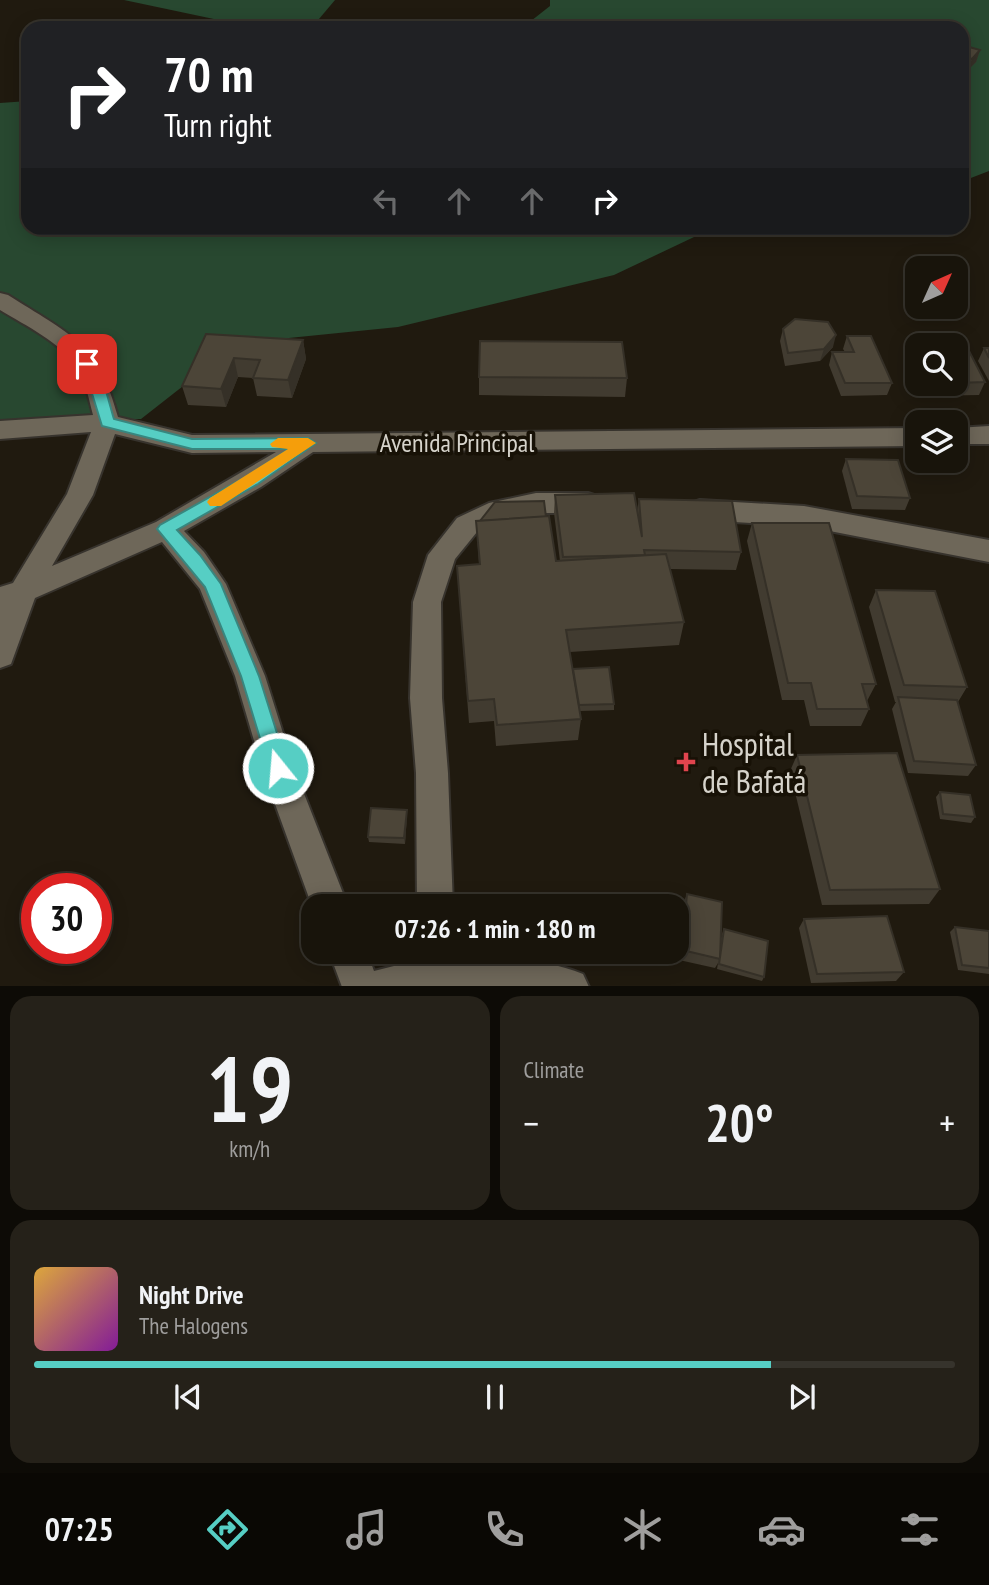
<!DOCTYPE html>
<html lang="en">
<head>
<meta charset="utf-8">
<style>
  :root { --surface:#18140b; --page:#252119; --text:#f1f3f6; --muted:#9f9e9d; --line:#36332c; --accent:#56cec4 }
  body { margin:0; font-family:"PT Sans Narrow",sans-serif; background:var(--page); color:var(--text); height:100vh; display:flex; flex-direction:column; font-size:26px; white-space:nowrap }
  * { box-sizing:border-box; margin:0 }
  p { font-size:23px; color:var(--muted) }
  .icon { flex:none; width:38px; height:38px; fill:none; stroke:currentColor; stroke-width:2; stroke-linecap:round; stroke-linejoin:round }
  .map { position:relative; height:986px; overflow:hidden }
  .panel { display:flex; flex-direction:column; gap:10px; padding:10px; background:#0d0b06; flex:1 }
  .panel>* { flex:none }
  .guide { position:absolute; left:21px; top:21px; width:948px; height:214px; border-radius:21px; box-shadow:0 4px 18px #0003,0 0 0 2px var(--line); background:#202124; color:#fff; overflow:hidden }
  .needle { width:46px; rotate:45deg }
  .tools { position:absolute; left:905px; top:256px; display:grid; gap:14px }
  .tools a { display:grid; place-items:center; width:63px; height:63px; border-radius:14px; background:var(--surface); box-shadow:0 4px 18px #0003,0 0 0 2px var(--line); font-size:35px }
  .speed { position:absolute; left:21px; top:873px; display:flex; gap:14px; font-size:35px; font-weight:700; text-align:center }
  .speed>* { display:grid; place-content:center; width:91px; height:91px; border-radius:50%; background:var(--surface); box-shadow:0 4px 18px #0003,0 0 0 2px var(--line); line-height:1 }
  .speed .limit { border:10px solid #d22; background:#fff; color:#111 }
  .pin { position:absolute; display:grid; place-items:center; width:60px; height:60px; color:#fff; margin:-30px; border-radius:14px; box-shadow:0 4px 10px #0006 }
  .me { position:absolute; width:77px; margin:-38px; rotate:343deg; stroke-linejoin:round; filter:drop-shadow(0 0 5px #0008) }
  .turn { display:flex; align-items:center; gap:24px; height:147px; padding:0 28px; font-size:32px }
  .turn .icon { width:91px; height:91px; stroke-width:2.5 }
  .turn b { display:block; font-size:49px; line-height:60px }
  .lanes { display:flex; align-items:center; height:66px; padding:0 28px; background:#0003; justify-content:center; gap:35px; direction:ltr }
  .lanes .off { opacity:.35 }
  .big { font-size:52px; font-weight:600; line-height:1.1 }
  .panel .tile { flex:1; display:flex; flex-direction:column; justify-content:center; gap:10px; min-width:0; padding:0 24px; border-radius:21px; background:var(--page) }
  .panel .dial { align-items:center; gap:0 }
  .dial b { font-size:91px; line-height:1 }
  .song { display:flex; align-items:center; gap:21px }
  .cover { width:84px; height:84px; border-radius:10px; background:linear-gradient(135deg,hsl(40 70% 55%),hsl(290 70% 35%)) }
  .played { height:7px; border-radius:4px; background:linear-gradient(90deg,var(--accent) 80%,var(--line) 80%) }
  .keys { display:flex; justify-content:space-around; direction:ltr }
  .heat { display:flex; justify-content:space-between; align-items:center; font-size:38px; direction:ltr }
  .panel .tiles { flex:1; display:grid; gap:10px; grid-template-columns:1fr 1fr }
  .tile:last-child { grid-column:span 2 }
  .trip { position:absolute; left:301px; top:894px; width:388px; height:70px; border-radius:21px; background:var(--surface); box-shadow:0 4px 18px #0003,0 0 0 2px var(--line); font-weight:600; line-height:70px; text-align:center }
  .tabs { display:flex; height:112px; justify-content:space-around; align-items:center; background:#0a0804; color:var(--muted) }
  .tabs .icon { width:49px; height:49px }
  .tabs .current { color:var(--accent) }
  .tabs b { font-size:32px; color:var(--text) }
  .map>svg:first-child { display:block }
  .forest { fill:#284830 }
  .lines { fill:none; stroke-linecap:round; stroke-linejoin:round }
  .street-casing { stroke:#37332d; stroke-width:4 }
  .street { fill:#6e6759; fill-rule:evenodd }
  .wall { fill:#413b30 }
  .shaded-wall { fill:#353027 }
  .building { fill:#4c4538; stroke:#353027; stroke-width:2 }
  .route { fill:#56cec4; stroke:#38867f; stroke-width:2 }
  .slow { fill:#f59e0b }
  .health-dot { fill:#e0444e; stroke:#171106; stroke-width:2.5 }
  .labels { text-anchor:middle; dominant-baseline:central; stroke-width:7; stroke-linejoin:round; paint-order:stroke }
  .street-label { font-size:26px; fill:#d6d3cb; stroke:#171106 }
  .near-poi-label { font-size:32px; fill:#d6d3cb; stroke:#171106; text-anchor:start }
</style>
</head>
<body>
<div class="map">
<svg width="989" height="987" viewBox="0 0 989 987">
  <rect width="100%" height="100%" fill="#201a0f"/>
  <!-- forest -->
  <g class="forest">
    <polygon points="124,0 335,0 319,19 228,22"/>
    <polygon points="550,0 989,0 989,171 963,181 962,28 522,28 550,6"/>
    <polygon points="28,101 28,228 713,228 614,275 398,327 238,343 141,419 0,420 0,103"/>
  </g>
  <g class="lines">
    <!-- street casing -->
    <g class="street-casing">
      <g id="street">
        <path d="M0,293L8,295C69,334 98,342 118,417L192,435L917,428V446L313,452L261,487L184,531L204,552L226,584L265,676L294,768L348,906H313V909L262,768L235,676L200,589L162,542L35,598L11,664L0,668V587L13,583L67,494L91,432L0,439V421L93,415C89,400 86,383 78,369C61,342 26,326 0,310ZM115,434L192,453L276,452L156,522L52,566L93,495Z"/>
        <polygon points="989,426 989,444 956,444 956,428"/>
        <polygon points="536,493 588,493 597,496 601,503 597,510 588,513 536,513 504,519 477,532 455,559 441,602 442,698 448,773 453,906 417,906 416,773 410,698 413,602 428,555 457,518 489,503"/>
        <polygon points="700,500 804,506 989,540 989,562 804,526 700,520 691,517 687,510 691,503"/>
        <path d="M329,952H367L374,971L418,960L417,952H455V956C496,958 545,958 583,974L589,987H342Z"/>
      </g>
    </g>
    <!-- street -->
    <use href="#street" class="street"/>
  </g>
  <!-- wall -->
  <g class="wall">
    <polygon points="962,45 980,50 976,62 968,70 962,68"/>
    <polygon points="783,329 833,347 820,361 785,366 780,341"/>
    <polygon points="206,334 303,340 306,359 292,398 257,396 253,378 238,377 226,407 188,405 182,386"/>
    <polygon points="847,336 892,383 887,395 841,396 829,365 832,352 845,352 843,349"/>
    <polygon points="916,348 917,348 917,374 911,360"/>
    <polygon points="984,348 989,348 989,381 978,361"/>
    <polygon points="479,377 627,378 625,397 479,395"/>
    <polygon points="985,382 979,395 927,396 921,383"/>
    <polygon points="846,459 910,498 905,510 852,509 842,471"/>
    <polygon points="555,495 637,511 639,499 741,552 736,570 670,569 684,622 679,645 570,652 573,669 614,704 614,710 580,711 581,719 578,740 496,746 494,721 469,723 457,566 479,564 476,521 546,517 556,561 560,561 554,513"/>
    <polygon points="752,523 876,684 867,701 869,709 861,726 810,726 804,700 782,700 747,541"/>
    <polygon points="876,590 967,687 958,702 976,765 968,776 908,773 892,709 896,702 895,702 869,607"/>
    <polygon points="797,755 940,889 929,904 822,905 790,771"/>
    <polygon points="940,792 975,817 971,823 940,819 936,797"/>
    <polygon points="407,815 405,844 369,842 368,837"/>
    <polygon points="687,894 720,943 722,934 724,929 764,977 762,981 717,969 718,963 715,968 679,960 683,904"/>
    <polygon points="804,919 904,972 896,981 811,983 799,928"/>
    <polygon points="955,927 989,931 989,974 958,970 950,932"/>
  </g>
  <!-- shaded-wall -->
  <g class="shaded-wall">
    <polygon points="980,50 976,62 968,70 972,59"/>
    <polygon points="836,335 833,347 820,361 824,349"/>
    <polygon points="303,340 306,359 292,398 288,380"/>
    <polygon points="234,358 238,377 226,407 221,389"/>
    <polygon points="407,810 407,815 405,844 404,838"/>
  </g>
  <!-- building -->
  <g class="building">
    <polygon points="962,45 980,50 972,59 962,56"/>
    <polygon points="795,319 828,322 836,335 824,349 788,353 783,329"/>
    <polygon points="206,334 303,340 288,380 253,378 260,360 234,358 221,389 182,386"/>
    <polygon points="847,336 871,336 892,383 845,383 832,352 854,352"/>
    <polygon points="480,341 622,342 627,378 479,377"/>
    <polygon points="967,347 985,382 956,383 956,348"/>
    <polygon points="984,348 989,348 989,358"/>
    <polygon points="846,459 898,460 910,498 857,496"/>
    <polygon points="634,493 642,537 639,499 732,501 741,552 644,550 645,555 563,557 555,495"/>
    <polygon points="544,501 546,517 480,521 495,502"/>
    <polygon points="549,516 556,561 666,554 684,622 566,630 581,719 497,725 494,699 468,701 457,566 480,564 476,521"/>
    <polygon points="752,523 829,523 876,684 862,684 869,709 817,709 811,683 788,683"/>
    <polygon points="876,590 935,591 967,687 904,685"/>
    <polygon points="609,667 614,704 579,705 573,669"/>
    <polygon points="898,697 957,700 976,765 914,761"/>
    <polygon points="897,753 940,889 830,890 797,755"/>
    <polygon points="940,792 970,795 975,817 943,814"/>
    <polygon points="371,808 407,810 404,838 368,837"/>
    <polygon points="687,894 722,902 720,959 682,950"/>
    <polygon points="887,916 904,972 817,974 804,919"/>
    <polygon points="955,927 989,931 989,968 962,965"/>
    <polygon points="724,929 768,941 764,977 719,964"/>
  </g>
  <!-- route -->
  <path class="route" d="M87,359C102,365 109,404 114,419L192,439L308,438L316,443L258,484L177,530L200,555L221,584L259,676L288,768L285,774L278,777L271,774L269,768L241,676L205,587L157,529L160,525L247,476L289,449H192L102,426L90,387L80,364Z"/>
  <!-- slow -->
  <polygon class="slow" points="278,438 308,438 316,443 221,506 210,506 207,502 210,498 288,449 272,447 270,444"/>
  <!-- markers -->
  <path class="health-dot" d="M682.5 751.5h7v7h7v7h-7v7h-7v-7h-7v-7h7z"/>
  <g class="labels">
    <!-- street labels -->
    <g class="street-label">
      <text x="457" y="442">Avenida Principal</text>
    </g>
    <!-- near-poi labels -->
    <g class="near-poi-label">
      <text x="702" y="744">Hospital<tspan x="702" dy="37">de Bafatá</tspan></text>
    </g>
  </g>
</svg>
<div class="tools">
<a><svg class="needle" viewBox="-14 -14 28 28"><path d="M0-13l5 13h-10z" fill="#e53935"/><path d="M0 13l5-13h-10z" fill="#9f9e9d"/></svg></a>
<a><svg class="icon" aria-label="search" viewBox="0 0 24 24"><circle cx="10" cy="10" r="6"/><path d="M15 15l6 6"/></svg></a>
<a><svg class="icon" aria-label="layers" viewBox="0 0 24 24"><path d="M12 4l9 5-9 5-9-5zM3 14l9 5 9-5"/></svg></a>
</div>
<div class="speed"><div class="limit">30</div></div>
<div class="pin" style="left:87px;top:364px;background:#d93025"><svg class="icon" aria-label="arrive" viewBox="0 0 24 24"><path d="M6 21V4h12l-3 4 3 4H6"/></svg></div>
<svg class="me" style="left:278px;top:768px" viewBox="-20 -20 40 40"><circle r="17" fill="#56cec4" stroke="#fff" stroke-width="3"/><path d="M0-11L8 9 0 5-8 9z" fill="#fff"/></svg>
<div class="trip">07:26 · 1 min · 180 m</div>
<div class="guide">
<div class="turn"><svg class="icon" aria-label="right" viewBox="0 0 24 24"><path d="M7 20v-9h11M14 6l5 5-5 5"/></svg><div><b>70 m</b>Turn right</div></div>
<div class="lanes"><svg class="icon off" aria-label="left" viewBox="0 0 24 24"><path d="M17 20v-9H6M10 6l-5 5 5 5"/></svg><svg class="icon off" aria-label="ahead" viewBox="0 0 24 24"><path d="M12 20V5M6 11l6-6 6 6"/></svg><svg class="icon off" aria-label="ahead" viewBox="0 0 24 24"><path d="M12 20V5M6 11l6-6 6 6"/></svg><svg class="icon" aria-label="right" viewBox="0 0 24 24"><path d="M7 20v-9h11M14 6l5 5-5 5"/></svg></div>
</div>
</div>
<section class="panel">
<div class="tiles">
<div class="tile dial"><b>19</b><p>km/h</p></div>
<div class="tile"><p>Climate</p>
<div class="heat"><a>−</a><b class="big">20°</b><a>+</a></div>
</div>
<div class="tile">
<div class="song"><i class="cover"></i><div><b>Night Drive</b><p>The Halogens</p></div></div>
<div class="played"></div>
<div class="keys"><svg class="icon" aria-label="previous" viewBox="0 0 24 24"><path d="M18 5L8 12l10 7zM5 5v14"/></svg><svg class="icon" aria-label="pause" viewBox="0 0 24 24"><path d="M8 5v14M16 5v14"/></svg><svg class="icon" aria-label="next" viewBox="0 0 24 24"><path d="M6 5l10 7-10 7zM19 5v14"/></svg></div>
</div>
</div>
</section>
<nav class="tabs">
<b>07:25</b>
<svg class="icon current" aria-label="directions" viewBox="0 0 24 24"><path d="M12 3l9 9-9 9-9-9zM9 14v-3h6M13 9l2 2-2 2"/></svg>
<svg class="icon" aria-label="music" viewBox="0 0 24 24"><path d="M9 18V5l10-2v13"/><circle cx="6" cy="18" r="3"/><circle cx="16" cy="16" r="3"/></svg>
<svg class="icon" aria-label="phone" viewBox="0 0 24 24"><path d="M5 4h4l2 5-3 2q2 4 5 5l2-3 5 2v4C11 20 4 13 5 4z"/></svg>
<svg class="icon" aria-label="climate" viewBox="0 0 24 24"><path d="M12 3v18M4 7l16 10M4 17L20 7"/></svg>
<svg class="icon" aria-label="car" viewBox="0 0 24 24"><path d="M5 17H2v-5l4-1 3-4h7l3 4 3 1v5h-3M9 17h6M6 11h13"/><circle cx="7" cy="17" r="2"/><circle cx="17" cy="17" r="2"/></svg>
<svg class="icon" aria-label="filters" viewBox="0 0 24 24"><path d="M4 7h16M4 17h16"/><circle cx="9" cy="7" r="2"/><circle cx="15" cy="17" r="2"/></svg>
</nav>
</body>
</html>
